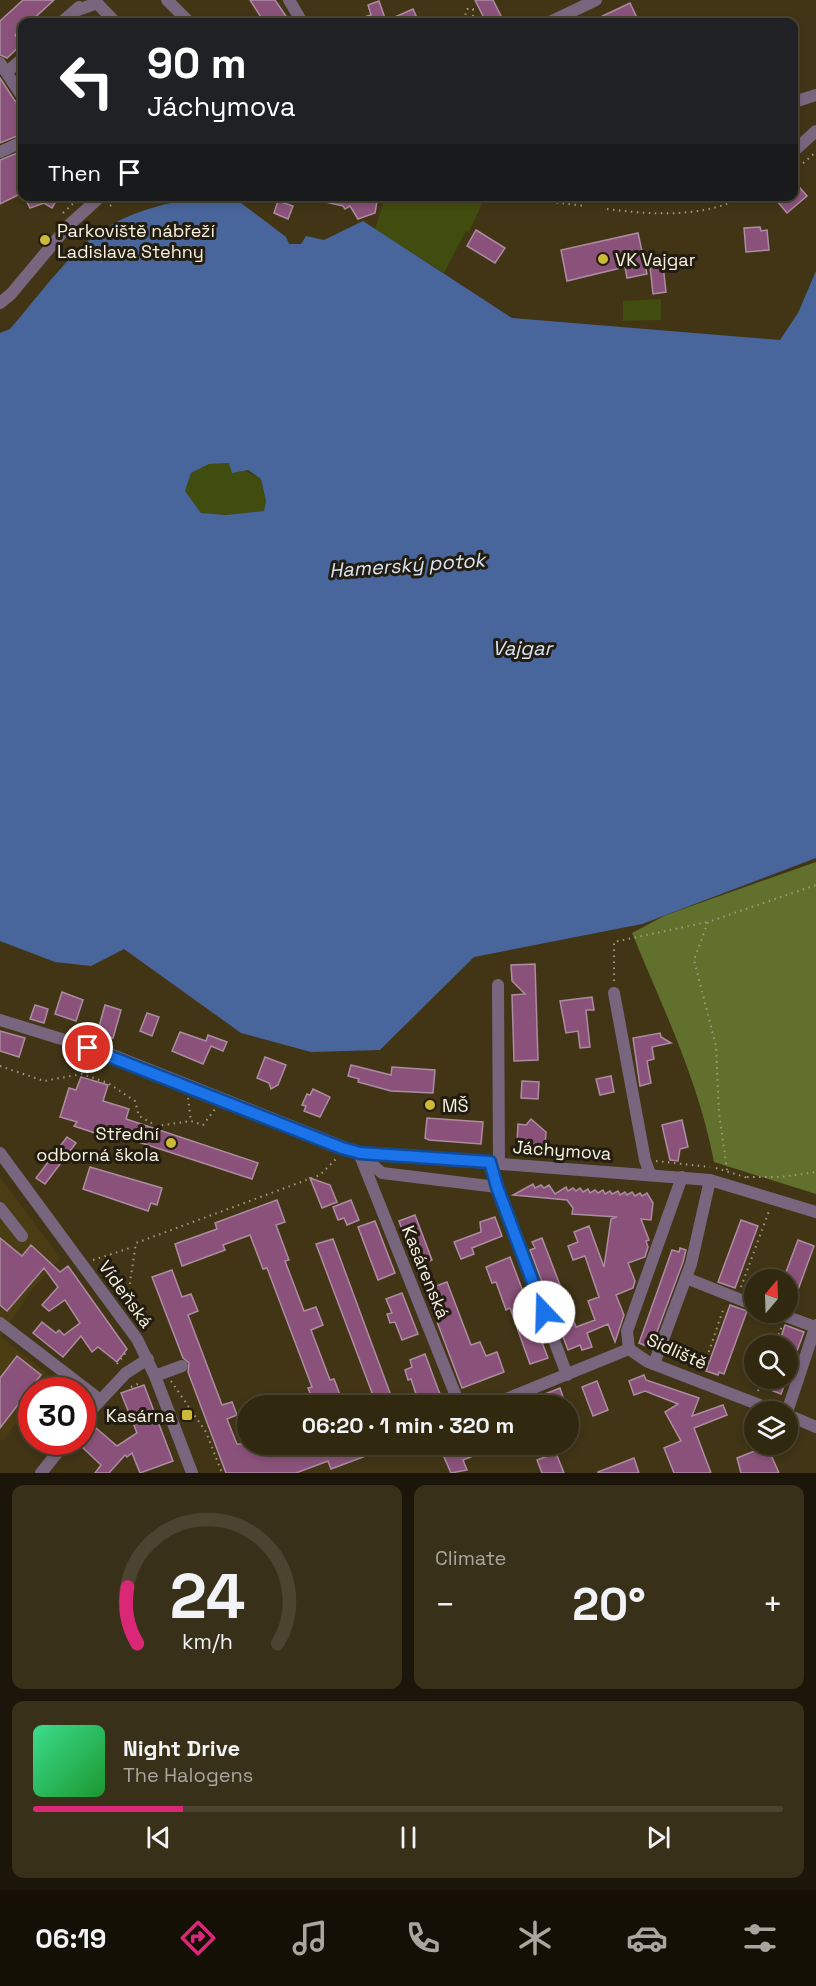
<!DOCTYPE html>
<html lang="en">
<head>
<meta charset="utf-8">
<style>
  :root { --surface:#312810; --page:#393019; --text:#f1f3f6; --muted:#a8a69f; --line:#4c4430; --accent:#db2777 }
  body { margin:0; font-family:"Space Grotesk",sans-serif; background:var(--page); color:var(--text); height:100vh; display:flex; flex-direction:column; font-size:22px; white-space:nowrap }
  * { box-sizing:border-box; margin:0 }
  p { font-size:20px; color:var(--muted) }
  .icon { flex:none; width:33px; height:33px; fill:none; stroke:currentColor; stroke-width:2; stroke-linecap:round; stroke-linejoin:round }
  .map { position:relative; height:1473px; overflow:hidden }
  .side { display:flex; flex-direction:column; gap:12px; padding:12px; background:#1b1609; flex:1 }
  .side>* { flex:none }
  .top-card { position:absolute; left:18px; top:18px; width:780px; height:183px; border-radius:12px; box-shadow:0 3px 9px #0003,0 0 0 2px var(--line); background:#202124; color:#fff; overflow:hidden }
  .needle { width:39px; rotate:19deg }
  .tools { position:absolute; left:744px; top:1269px; display:grid; gap:12px }
  .tools a { display:grid; place-items:center; width:54px; height:54px; border-radius:50%; background:var(--surface); box-shadow:0 3px 9px #0003,0 0 0 2px var(--line); font-size:30px }
  .speed { position:absolute; left:18px; top:1377px; display:flex; gap:12px; font-size:30px; font-weight:700; text-align:center }
  .speed>* { display:grid; place-content:center; width:78px; height:78px; border-radius:50%; background:var(--surface); box-shadow:0 3px 9px #0003,0 0 0 2px var(--line); line-height:1 }
  .speed .limit { border:9px solid #d22; background:#fff; color:#111 }
  .pin { position:absolute; display:grid; place-items:center; width:51px; height:51px; color:#fff; margin:-26px; border:3px solid #fff; border-radius:50%; box-shadow:0 2px 6px #0007 }
  .me { position:absolute; width:66px; margin:-33px; rotate:339deg; stroke-linejoin:round; filter:drop-shadow(0 0 4px #0008) }
  .turn { display:flex; align-items:center; gap:21px; height:126px; padding:0 30px; font-size:27px }
  .turn .icon { width:78px; height:78px; stroke-width:2.5 }
  .turn b { display:block; font-size:42px; line-height:51px }
  .then { display:flex; align-items:center; height:57px; padding:0 30px; background:#0003; gap:12px; font-size:22px }
  .big { font-size:45px; font-weight:700; line-height:1.1 }
  .side .card { flex:1; display:flex; flex-direction:column; justify-content:center; gap:9px; min-width:0; padding:0 21px; border-radius:12px; background:var(--page) }
  .side .dial { align-items:center; gap:0 }
  .dial svg { height:156px; overflow:visible; fill:none; stroke:var(--line); stroke-width:7; stroke-linecap:round; text-anchor:middle }
  .dial text { fill:var(--text); stroke:none }
  .song { display:flex; align-items:center; gap:18px }
  .cover { width:72px; height:72px; border-radius:9px; background:linear-gradient(135deg,hsl(150 70% 55%),hsl(130 70% 35%)) }
  .played { height:6px; border-radius:3px; background:linear-gradient(90deg,var(--accent) 20%,var(--line) 20%) }
  .keys { display:flex; justify-content:space-around; direction:ltr }
  .heat { display:flex; justify-content:space-between; align-items:center; font-size:33px; direction:ltr }
  .side .tiles { flex:1; display:grid; gap:12px; grid-template-columns:1fr 1fr }
  .card:last-child { grid-column:span 2 }
  .trip { position:absolute; left:237px; top:1395px; width:342px; height:60px; border-radius:30px; background:var(--surface); box-shadow:0 3px 9px #0003,0 0 0 2px var(--line); font-weight:700; line-height:60px; text-align:center }
  .tab-bar { display:flex; height:96px; justify-content:space-around; align-items:center; background:#141006; color:var(--muted) }
  .tab-bar .icon { width:42px; height:42px }
  .tab-bar .current { color:var(--accent) }
  .tab-bar b { font-size:27px; color:var(--text) }
  .map>svg:first-child { display:block }
  .built { fill:#4a3c13 }
  .green { fill:#414c0f }
  .forest { fill:#62702d }
  .water { fill:#49669c; fill-rule:evenodd }
  .building { fill:#8a527a; stroke:#ad8ca2; stroke-width:1.5 }
  .lines { fill:none; stroke-linecap:round; stroke-linejoin:round }
  .path { stroke:#a39a82; stroke-width:2; stroke-dasharray:1.5 4.5; stroke-linecap:butt }
  .minor { stroke:#78667e; stroke-width:12 }
  .route-casing { stroke:#114b97; stroke-width:15 }
  .route { stroke:#1a73e8; stroke-width:10 }
  .poi-dot { fill:#ceb838; stroke:#221d10; stroke-width:2 }
  .labels { text-anchor:middle; dominant-baseline:central; stroke-width:6; stroke-linejoin:round; paint-order:stroke }
  .poi-label { font-size:18px; fill:#f9f2e0; stroke:#221d10; text-anchor:start }
  .street-label { font-size:18px; fill:#f9f2e0; stroke:#221d10 }
  .water-label { font-size:20px; font-style:italic; fill:#dbe4f5; stroke:#221d10 }
</style>
</head>
<body>
<div class="map">
<svg width="816" height="1473" viewBox="0 0 816 1473">
  <rect width="100%" height="100%" fill="#413516"/>
  <!-- built -->
  <polygon class="built" points="0,1177 60,1258 30,1292 1,1337 50,1376 39,1390 32,1390 31,1402 3,1441 0,1439"/>
  <!-- green -->
  <g class="green">
    <polygon points="462,196 484,199 469,232 466,231 444,273 375,229 385,197"/>
    <polygon points="661,299 661,320 623,321 623,301"/>
    <polygon points="229,463 261,479 266,501 264,511 226,515 201,513 185,491 191,473 209,464"/>
  </g>
  <!-- forest -->
  <path class="forest" d="M816,862V1194L714,1162C699,1082 663,1008 632,933L666,915Z"/>
  <!-- water -->
  <path class="water" d="M202,196L233,197L286,237L289,244H301L306,236L324,240L363,221L512,318L780,340L798,313L816,271V858L642,924L474,957L380,1050L311,1052L241,1033L124,949L91,966L55,962L0,941V333L10,329C35,300 59,267 87,242C118,214 162,204 202,196ZM229,463L232,473L248,470L261,479L266,501L264,511L226,515L201,513L185,491L191,473L209,464Z"/>
  <!-- building -->
  <g class="building">
    <polygon points="23,0 54,0 30,22 22,22 22,29 15,35 22,44 7,58 0,55 0,21"/>
    <polygon points="250,0 275,0 290,22 264,22"/>
    <polygon points="475,0 493,0 504,22 486,22"/>
    <polygon points="379,1 386,21 413,9 418,20 353,22 353,20 371,15 368,5"/>
    <polygon points="630,3 639,22 590,22"/>
    <polygon points="0,78 15,101 22,104 22,134 0,143"/>
    <polygon points="22,151 22,193 0,204 0,160"/>
    <polygon points="794,181 807,196 787,213 777,201 782,196 794,196"/>
    <polygon points="24,196 59,196 52,208 44,203 30,208"/>
    <polygon points="322,196 378,196 375,213 358,219 350,206 345,209 343,206 321,201"/>
    <polygon points="278,201 293,206 288,219 274,213"/>
    <polygon points="760,227 761,231 767,230 769,250 746,252 744,228"/>
    <polygon points="476,230 505,248 495,263 467,246"/>
    <polygon points="638,233 647,274 627,278 625,267 567,281 561,250"/>
    <polygon points="663,265 666,292 653,294 650,266"/>
    <polygon points="535,964 538,1060 514,1061 512,995 525,994 512,981 511,965"/>
    <polygon points="62,992 83,1000 76,1021 55,1014"/>
    <polygon points="592,997 594,1010 586,1010 590,1047 580,1048 578,1031 566,1033 560,1001"/>
    <polygon points="35,1005 48,1009 44,1023 30,1019"/>
    <polygon points="105,1005 121,1010 113,1038 97,1034"/>
    <polygon points="147,1013 159,1017 152,1036 140,1031"/>
    <polygon points="0,1031 25,1038 19,1057 0,1051"/>
    <polygon points="180,1032 206,1041 208,1035 227,1042 223,1051 211,1046 203,1064 172,1051"/>
    <polygon points="660,1033 661,1037 671,1043 652,1047 654,1059 647,1061 651,1083 640,1086 633,1038"/>
    <polygon points="265,1057 286,1065 278,1085 271,1089 269,1083 257,1078"/>
    <polygon points="351,1065 391,1075 392,1067 435,1070 433,1093 391,1091 358,1082 359,1079 348,1076"/>
    <polygon points="611,1076 614,1092 600,1095 596,1079"/>
    <polygon points="81,1077 108,1085 103,1101 129,1109 126,1119 258,1163 252,1179 120,1136 119,1141 74,1126 77,1122 60,1117 69,1088 76,1090"/>
    <polygon points="522,1081 539,1082 538,1099 521,1098"/>
    <polygon points="313,1089 330,1097 320,1117 304,1111 306,1106 302,1105 307,1094 310,1095"/>
    <polygon points="427,1118 483,1122 481,1144 429,1140 425,1138"/>
    <polygon points="531,1119 546,1132 545,1147 536,1147 532,1150 517,1143 518,1124 526,1125"/>
    <polygon points="682,1120 688,1147 680,1149 678,1161 670,1160 662,1125"/>
    <polygon points="67,1137 76,1143 45,1184 36,1178"/>
    <polygon points="90,1167 162,1188 157,1205 151,1203 148,1211 83,1189"/>
    <polygon points="310,1178 330,1185 337,1202 322,1208"/>
    <polygon points="533,1184 535,1188 541,1185 544,1188 549,1185 555,1194 566,1187 568,1191 573,1188 576,1191 580,1188 583,1192 588,1189 590,1193 595,1190 598,1193 603,1190 605,1194 610,1191 612,1194 618,1191 620,1195 625,1192 627,1195 632,1192 635,1196 640,1193 642,1196 647,1193 653,1203 651,1220 641,1219 649,1240 646,1241 648,1247 645,1257 628,1263 635,1281 633,1288 616,1295 624,1315 615,1342 608,1324 587,1333 592,1347 582,1350 580,1345 568,1350 530,1250 535,1248 532,1242 542,1238 576,1327 595,1320 588,1301 599,1297 585,1256 573,1260 568,1246 578,1242 574,1232 589,1226 604,1267 611,1219 617,1217 572,1214 573,1208 567,1200 513,1195"/>
    <polygon points="277,1200 285,1222 276,1225 289,1260 285,1261 304,1311 316,1307 323,1325 311,1330 330,1380 334,1379 342,1400 328,1406 315,1406 308,1388 312,1387 267,1268 263,1269 250,1235 223,1245 225,1250 182,1266 175,1244 217,1229 215,1223"/>
    <polygon points="351,1200 359,1220 347,1225 344,1218 338,1220 333,1207"/>
    <polygon points="415,1215 432,1260 415,1266 399,1221"/>
    <polygon points="495,1217 502,1236 472,1248 474,1254 461,1259 454,1242 481,1232 480,1222"/>
    <polygon points="741,1220 758,1226 735,1288 718,1282"/>
    <polygon points="375,1221 395,1273 378,1280 358,1227"/>
    <polygon points="0,1238 22,1256 31,1245 60,1272 68,1266 127,1349 117,1362 98,1347 92,1352 81,1336 63,1357 33,1333 42,1322 56,1333 59,1330 64,1335 80,1323 65,1300 49,1311 42,1305 58,1287 44,1268 7,1311 0,1305"/>
    <polygon points="333,1239 393,1401 381,1406 377,1406 316,1244"/>
    <polygon points="798,1240 814,1246 791,1309 788,1308 788,1280 783,1280"/>
    <polygon points="680,1248 686,1250 683,1262 651,1348 639,1343 672,1250 679,1252"/>
    <polygon points="510,1257 548,1358 530,1364 510,1308 506,1310 496,1282 492,1283 486,1267"/>
    <polygon points="172,1270 182,1297 191,1294 198,1311 188,1315 222,1405 232,1402 237,1415 227,1419 237,1444 395,1445 331,1469 328,1461 296,1473 226,1473 188,1372 189,1363 183,1358 152,1277"/>
    <polygon points="447,1282 471,1345 480,1342 486,1356 497,1352 504,1372 462,1388 425,1290"/>
    <polygon points="402,1293 418,1334 402,1340 395,1322 390,1323 387,1314 392,1313 386,1299"/>
    <polygon points="730,1305 747,1311 724,1374 719,1372 718,1375 706,1371"/>
    <polygon points="785,1325 804,1332 789,1373 788,1346 778,1346"/>
    <polygon points="425,1354 438,1389 445,1406 426,1406 423,1395 417,1397 411,1379 408,1380 405,1370 412,1367 410,1360"/>
    <polygon points="17,1356 41,1375 0,1428 0,1378"/>
    <polygon points="644,1375 646,1380 699,1398 692,1416 723,1405 727,1415 694,1428 711,1473 674,1473 664,1448 681,1441 665,1412 678,1404 645,1391 634,1395 629,1381"/>
    <polygon points="766,1378 787,1378 781,1394 763,1387"/>
    <polygon points="597,1381 608,1410 593,1416 582,1387"/>
    <polygon points="144,1385 173,1461 140,1473 132,1453 127,1457 125,1455 109,1473 95,1473 101,1465 81,1446 96,1428 117,1446 137,1433 121,1393"/>
    <polygon points="560,1388 566,1406 544,1406 540,1396"/>
    <polygon points="472,1444 501,1445 463,1460 467,1470 451,1473 444,1457"/>
    <polygon points="767,1446 779,1473 741,1473 737,1458"/>
    <polygon points="556,1453 564,1473 542,1473 537,1460"/>
    <polygon points="634,1458 639,1473 598,1473 598,1472"/>
  </g>
  <g class="lines">
    <!-- path -->
    <g class="path">
      <polyline points="456,22 465,16 467,9 473,9 473,17 469,19 465,16"/>
      <polyline points="528,22 539,17"/>
      <polyline points="794,171 816,152"/>
      <polyline points="503,196 584,206"/>
      <polyline points="110,206 124,196"/>
      <path d="M607,209C654,215 702,218 746,196"/>
      <polyline points="63,213 81,196"/>
      <polyline points="614,981 614,942 708,922"/>
      <polyline points="0,1066 44,1081 82,1074 108,1083 135,1101 139,1116 157,1126 191,1121 203,1125 215,1109"/>
      <polyline points="188,1098 191,1121"/>
      <polyline points="656,1161 710,1167"/>
      <polyline points="716,1168 748,1178"/>
      <polyline points="727,1170 719,1113 716,1046 694,960 708,922 816,885"/>
      <polyline points="747,1177 781,1177 816,1172"/>
      <polyline points="93,1260 133,1247"/>
      <polyline points="741,1287 769,1211"/>
      <polyline points="130,1308 130,1282 136,1243 320,1175 338,1157"/>
      <polyline points="774,1346 782,1326"/>
      <polyline points="117,1364 128,1350"/>
      <polyline points="703,1369 724,1307"/>
      <polyline points="171,1381 206,1432 222,1473"/>
      <polyline points="131,1387 142,1382"/>
      <polyline points="758,1391 763,1378"/>
    </g>
    <!-- minor -->
    <g class="minor">
      <polyline points="167,0 189,22"/>
      <polyline points="289,0 302,22"/>
      <polyline points="75,11 97,3 115,22"/>
      <polyline points="62,22 79,7"/>
      <polyline points="550,22 596,0"/>
      <polyline points="0,63 22,96"/>
      <polyline points="7,72 22,59"/>
      <polyline points="794,102 816,95"/>
      <polyline points="794,151 816,131"/>
      <polyline points="0,152 22,142"/>
      <polyline points="592,196 691,196"/>
      <polyline points="0,303 11,294 68,226 101,196"/>
      <polyline points="498,985 499,1163"/>
      <polyline points="614,993 645,1160 650,1174"/>
      <polyline points="0,1020 110,1054 359,1153 710,1180 816,1212"/>
      <polyline points="0,1153 137,1339 155,1376 192,1473"/>
      <polyline points="359,1153 460,1406"/>
      <polyline points="362,1156 382,1173 497,1187"/>
      <polyline points="490,1162 497,1187 567,1375"/>
      <polyline points="682,1177 627,1331 629,1349 648,1362 778,1412"/>
      <polyline points="0,1208 22,1236"/>
      <polyline points="686,1278 754,1305"/>
      <polyline points="775,1312 815,1327"/>
      <polyline points="0,1323 99,1399"/>
      <polyline points="654,1364 691,1264 710,1180"/>
      <polyline points="155,1376 182,1366"/>
      <polyline points="489,1406 629,1349"/>
      <polyline points="787,1412 816,1325"/>
      <polyline points="788,1415 816,1427"/>
      <polyline points="82,1420 126,1373 148,1359"/>
      <polyline points="41,1473 66,1442"/>
    </g>
  </g>
  <g class="lines">
    <!-- route casing -->
    <g class="route-casing">
      <polyline id="route" points="88,1048 342,1148 360,1153 490,1162 497,1187 544,1312"/>
    </g>
    <!-- route -->
    <use href="#route" class="route"/>
  </g>
  <!-- markers -->
  <g class="poi-dot">
    <circle cx="45" cy="240" r="6"/>
    <circle cx="603" cy="259" r="6"/>
    <circle cx="430" cy="1105" r="6"/>
    <circle cx="171" cy="1143" r="6"/>
    <rect x="181" y="1409" width="12" height="12" rx="3"/>
  </g>
  <g class="labels">
    <!-- poi labels -->
    <g class="poi-label">
      <text x="57" y="230">Parkoviště nábřeží<tspan x="57" dy="21">Ladislava Stehny</tspan></text>
      <text x="615" y="259">VK Vajgar</text>
      <text x="442" y="1105">MŠ</text>
      <text x="159" y="1133" text-anchor="end">Střední<tspan x="159" dy="21">odborná škola</tspan></text>
      <text x="175" y="1415" text-anchor="end">Kasárna</text>
    </g>
    <!-- street labels -->
    <g class="street-label">
      <text transform="translate(562 1150) rotate(4)">Jáchymova</text>
      <text transform="translate(426 1272) rotate(68)">Kasárenská</text>
      <text transform="translate(126 1294) rotate(54)">Vídeňská</text>
      <text transform="translate(677 1351) rotate(24)">Sídliště</text>
    </g>
    <!-- water labels -->
    <g class="water-label">
      <text transform="translate(407 565) rotate(-4)">Hamerský potok</text>
      <text x="522" y="648">Vajgar</text>
    </g>
  </g>
</svg>
<div class="tools">
<a><svg class="needle" viewBox="-14 -14 28 28"><path d="M0-13l5 13h-10z" fill="#e53935"/><path d="M0 13l5-13h-10z" fill="#a8a69f"/></svg></a>
<a><svg class="icon" aria-label="search" viewBox="0 0 24 24"><circle cx="10" cy="10" r="6"/><path d="M15 15l6 6"/></svg></a>
<a><svg class="icon" aria-label="layers" viewBox="0 0 24 24"><path d="M12 4l9 5-9 5-9-5zM3 14l9 5 9-5"/></svg></a>
</div>
<div class="speed"><div class="limit">30</div></div>
<div class="pin" style="left:88px;top:1048px;background:#d93025"><svg class="icon" aria-label="arrive" viewBox="0 0 24 24"><path d="M6 21V4h12l-3 4 3 4H6"/></svg></div>
<svg class="me" style="left:544px;top:1312px" viewBox="-20 -20 40 40"><circle r="19" fill="#fff"/><path d="M0-13L10 11 0 6-10 11z" fill="#1a73e8"/></svg>
<div class="trip">06:20 · 1 min · 320 m</div>
<div class="top-card">
<div class="turn"><svg class="icon" aria-label="left" viewBox="0 0 24 24"><path d="M17 20v-9H6M10 6l-5 5 5 5"/></svg><div><b>90 m</b>Jáchymova</div></div>
<div class="then">Then<svg class="icon" aria-label="arrive" viewBox="0 0 24 24"><path d="M6 21V4h12l-3 4 3 4H6"/></svg></div>
</div>
</div>
<section class="side">
<div class="tiles">
<div class="card dial"><svg viewBox="0 0 100 80">
<path d="M14 69A42 42 0 1 1 86 69"/>
<path d="M14 69A42 42 0 0 1 9 40" stroke="#db2777"/>
<text x="50" y="56" font-size="32" font-weight="700">24</text>
<text x="50" y="72" font-size="11">km/h</text>
</svg></div>
<div class="card"><p>Climate</p>
<div class="heat"><a>−</a><b class="big">20°</b><a>+</a></div>
</div>
<div class="card">
<div class="song"><i class="cover"></i><div><b>Night Drive</b><p>The Halogens</p></div></div>
<div class="played"></div>
<div class="keys"><svg class="icon" aria-label="previous" viewBox="0 0 24 24"><path d="M18 5L8 12l10 7zM5 5v14"/></svg><svg class="icon" aria-label="pause" viewBox="0 0 24 24"><path d="M8 5v14M16 5v14"/></svg><svg class="icon" aria-label="next" viewBox="0 0 24 24"><path d="M6 5l10 7-10 7zM19 5v14"/></svg></div>
</div>
</div>
</section>
<nav class="tab-bar">
<b>06:19</b>
<svg class="icon current" aria-label="directions" viewBox="0 0 24 24"><path d="M12 3l9 9-9 9-9-9zM9 14v-3h6M13 9l2 2-2 2"/></svg>
<svg class="icon" aria-label="music" viewBox="0 0 24 24"><path d="M9 18V5l10-2v13"/><circle cx="6" cy="18" r="3"/><circle cx="16" cy="16" r="3"/></svg>
<svg class="icon" aria-label="phone" viewBox="0 0 24 24"><path d="M5 4h4l2 5-3 2q2 4 5 5l2-3 5 2v4C11 20 4 13 5 4z"/></svg>
<svg class="icon" aria-label="climate" viewBox="0 0 24 24"><path d="M12 3v18M4 7l16 10M4 17L20 7"/></svg>
<svg class="icon" aria-label="car" viewBox="0 0 24 24"><path d="M5 17H2v-5l4-1 3-4h7l3 4 3 1v5h-3M9 17h6M6 11h13"/><circle cx="7" cy="17" r="2"/><circle cx="17" cy="17" r="2"/></svg>
<svg class="icon" aria-label="filters" viewBox="0 0 24 24"><path d="M4 7h16M4 17h16"/><circle cx="9" cy="7" r="2"/><circle cx="15" cy="17" r="2"/></svg>
</nav>
</body>
</html>
